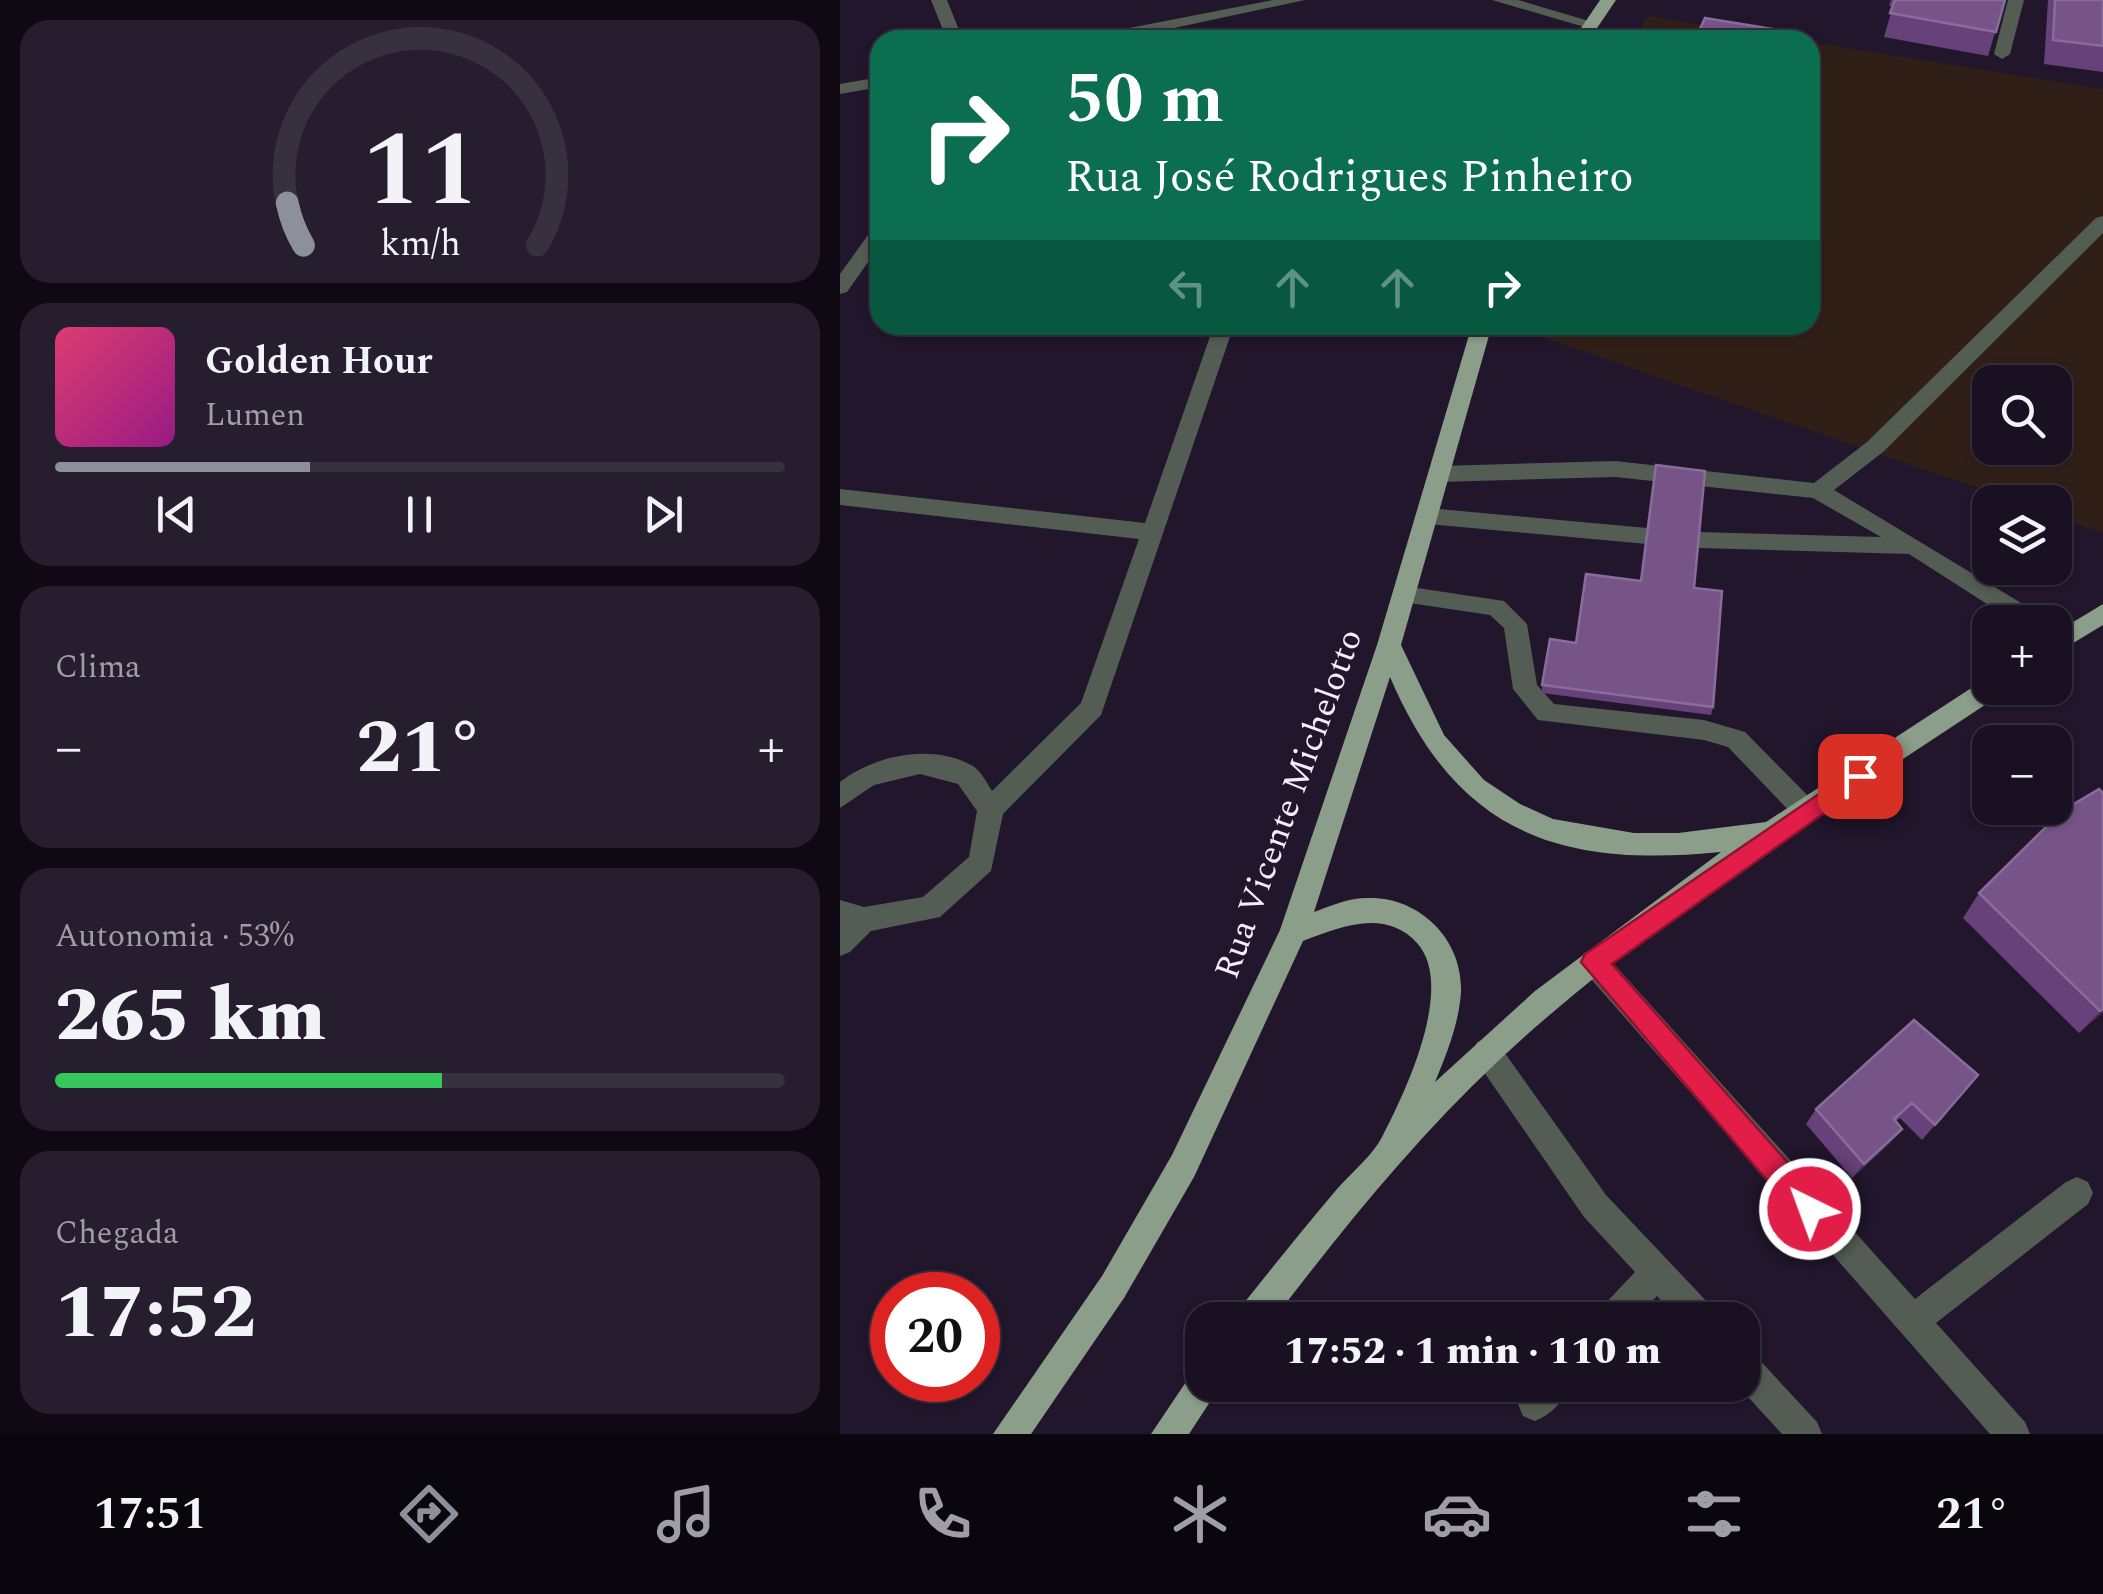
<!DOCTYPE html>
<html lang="pt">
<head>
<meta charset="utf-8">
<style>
  :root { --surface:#191021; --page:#261e2e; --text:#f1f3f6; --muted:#9f9da5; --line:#37303f; --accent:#8c9099 }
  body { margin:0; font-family:Spectral,serif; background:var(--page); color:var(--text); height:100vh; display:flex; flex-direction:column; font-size:38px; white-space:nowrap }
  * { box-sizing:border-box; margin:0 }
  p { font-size:32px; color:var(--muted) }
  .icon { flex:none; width:55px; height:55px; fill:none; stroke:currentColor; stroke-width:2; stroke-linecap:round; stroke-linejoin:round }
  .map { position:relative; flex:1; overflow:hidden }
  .details { display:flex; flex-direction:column; gap:20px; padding:20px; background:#0e0912; width:840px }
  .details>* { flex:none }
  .top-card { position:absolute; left:30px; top:30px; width:950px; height:305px; border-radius:30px; box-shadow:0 2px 8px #0004,0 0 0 2px var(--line); background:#0b6e4f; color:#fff; overflow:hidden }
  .controls { position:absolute; left:1132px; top:365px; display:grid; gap:20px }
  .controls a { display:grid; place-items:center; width:100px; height:100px; border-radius:20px; background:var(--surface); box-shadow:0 2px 8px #0004,0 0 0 2px var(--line); font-size:50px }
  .speed { position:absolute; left:30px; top:1272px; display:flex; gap:20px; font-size:50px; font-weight:700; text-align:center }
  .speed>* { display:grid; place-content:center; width:130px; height:130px; border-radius:50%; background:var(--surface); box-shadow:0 2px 8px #0004,0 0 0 2px var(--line); line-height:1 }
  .speed .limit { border:15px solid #d22; background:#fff; color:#111 }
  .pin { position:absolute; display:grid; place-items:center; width:85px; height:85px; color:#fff; margin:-42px; border-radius:20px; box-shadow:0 5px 15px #0006 }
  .me { position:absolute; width:110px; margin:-55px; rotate:318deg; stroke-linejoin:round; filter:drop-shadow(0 0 8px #0008) }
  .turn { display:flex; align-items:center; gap:35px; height:210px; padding:0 30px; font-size:45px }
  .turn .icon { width:130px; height:130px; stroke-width:2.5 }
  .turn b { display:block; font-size:70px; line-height:85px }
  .lanes { display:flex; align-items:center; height:95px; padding:0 30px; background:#0003; justify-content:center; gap:50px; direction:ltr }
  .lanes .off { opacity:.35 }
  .big { font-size:75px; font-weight:800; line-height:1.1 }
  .details .tile { flex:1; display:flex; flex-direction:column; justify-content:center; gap:15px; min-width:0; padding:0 35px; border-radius:30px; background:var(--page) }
  .details .dial { align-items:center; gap:0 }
  .dial svg { height:260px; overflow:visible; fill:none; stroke:var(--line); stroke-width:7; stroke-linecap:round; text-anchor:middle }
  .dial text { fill:var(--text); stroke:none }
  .song { display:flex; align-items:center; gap:30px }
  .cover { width:120px; height:120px; border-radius:15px; background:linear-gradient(135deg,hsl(340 70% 55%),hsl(310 70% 35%)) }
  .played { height:10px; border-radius:5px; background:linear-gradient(90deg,var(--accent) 35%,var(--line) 35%) }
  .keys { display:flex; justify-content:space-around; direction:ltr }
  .heat { display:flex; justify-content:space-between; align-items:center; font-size:55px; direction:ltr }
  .charge { height:15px; border-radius:8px; background:linear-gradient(90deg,#34c759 53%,var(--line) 0) }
  .trip { position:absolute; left:345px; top:1302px; width:575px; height:100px; border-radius:30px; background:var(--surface); box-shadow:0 2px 8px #0004,0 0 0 2px var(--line); font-weight:800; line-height:100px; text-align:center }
  .dock { display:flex; height:160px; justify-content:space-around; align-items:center; background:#0a060d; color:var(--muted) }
  .dock .icon { width:70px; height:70px }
  .dock .current { color:var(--accent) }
  .dock b { font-size:45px; color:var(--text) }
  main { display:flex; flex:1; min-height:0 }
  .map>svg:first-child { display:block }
  .industrial { fill:#301f17; fill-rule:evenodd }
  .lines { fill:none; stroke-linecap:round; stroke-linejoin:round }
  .minor { fill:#535d53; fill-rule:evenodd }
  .major { fill:#8a9e8a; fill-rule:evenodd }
  .wall { fill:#67427a }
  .shaded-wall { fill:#442955 }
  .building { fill:#765488; stroke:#896c9a; stroke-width:2.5 }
  .route { fill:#e11d48; stroke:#92132f; stroke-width:2.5 }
  .labels { text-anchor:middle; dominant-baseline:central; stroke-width:10; stroke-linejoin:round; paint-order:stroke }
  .street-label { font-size:35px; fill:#f3ecfb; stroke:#21162c }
</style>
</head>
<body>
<main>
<section class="details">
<div class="tile dial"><svg viewBox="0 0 100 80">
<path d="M14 69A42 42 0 1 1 86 69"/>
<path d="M14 69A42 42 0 0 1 9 56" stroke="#8c9099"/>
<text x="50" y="56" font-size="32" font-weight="700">11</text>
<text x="50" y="72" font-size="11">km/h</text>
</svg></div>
<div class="tile">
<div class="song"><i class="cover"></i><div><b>Golden Hour</b><p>Lumen</p></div></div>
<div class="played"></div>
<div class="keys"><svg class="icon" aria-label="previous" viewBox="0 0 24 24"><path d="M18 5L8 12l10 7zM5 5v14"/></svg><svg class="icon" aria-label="pause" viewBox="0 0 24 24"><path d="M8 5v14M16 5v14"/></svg><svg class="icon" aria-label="next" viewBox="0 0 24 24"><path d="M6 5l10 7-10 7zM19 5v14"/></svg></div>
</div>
<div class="tile"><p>Clima</p>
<div class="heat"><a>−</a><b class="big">21°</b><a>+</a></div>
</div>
<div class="tile"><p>Autonomia · 53%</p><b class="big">265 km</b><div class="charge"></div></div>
<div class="tile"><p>Chegada</p><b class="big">17:52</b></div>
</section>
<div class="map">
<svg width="1263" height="1434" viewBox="0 0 1263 1434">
  <rect width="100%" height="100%" fill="#21162c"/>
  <!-- industrial -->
  <g class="industrial">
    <polygon points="808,16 956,40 793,40"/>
    <path d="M970,42L1263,89V533L1215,516V502H1177L705,338L708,325H970ZM1150,382H1215V448H1150Z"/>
  </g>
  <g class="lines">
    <!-- minor -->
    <g class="minor">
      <polygon points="91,0 107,0 123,40 107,40"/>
      <polygon points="433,0 465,0 278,40 245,40 253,35"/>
      <polygon points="652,0 678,0 759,24 751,29"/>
      <polygon points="1168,0 1184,0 1170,54 1162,59 1154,54"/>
      <polygon points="40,77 40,87 0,94 0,84"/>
      <polygon points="1263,216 1263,233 1043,452 994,490 1201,615 1205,622 1175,622 1069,554 858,548 847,540 858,532 1041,537 973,498 775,477 600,482 589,474 600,466 775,461 974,483 1027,442 1256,218"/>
      <polygon points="40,226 40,245 7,292 0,294 0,274 33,228"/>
      <path d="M374,325H394L261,715L163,814L151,871L100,917L31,931L10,952L0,956V900L24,907L83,897L129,857L137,811L118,784L80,774L34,785L0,808V782C35,755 92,743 133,766C141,771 147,783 152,791L241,703L299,539L0,505V489L305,523Z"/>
      <polygon points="588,508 807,528 818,536 807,544 588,524 577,516"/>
      <polygon points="564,586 664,601 687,624 697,685 714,704 864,720 905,732 975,803 979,811 975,819 966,822 957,819 888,747 864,740 698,720 673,689 664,628 650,615 556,601 552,595 556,589"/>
      <polygon points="754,949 764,953 1075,1299 1226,1182 1237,1177 1248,1182 1253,1193 1248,1204 1096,1323 1185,1422 1190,1434 1150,1434 744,971 740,962 744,953"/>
      <polygon points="647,1038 657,1042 766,1195 873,1308 877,1320 839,1320 817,1296 795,1320 757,1320 761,1308 795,1272 744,1217 637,1062 632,1052 637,1042"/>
      <polygon points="902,1349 914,1354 977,1422 982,1434 942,1434 897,1385 902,1385"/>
      <path d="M690,1385H730C723,1402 712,1414 695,1421L683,1416L678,1404Z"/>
    </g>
    <!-- major -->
    <g class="major">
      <polygon points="760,0 776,0 749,40 733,40"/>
      <path d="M632,325H652L561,645L604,735L644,780L680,804L713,819L794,833H838L926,822L1142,681L1150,678V688H1163L1160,695C987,810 809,920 657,1062C574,1140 502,1230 433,1320H396L400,1308C432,1268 464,1228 497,1189C511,1173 533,1155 542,1137C565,1093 616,986 577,943C545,908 500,927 463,941L354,1177L284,1298L191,1434H153L262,1276L332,1155L440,930L537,645ZM550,677C617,834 720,868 881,852L695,991L595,1082C607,1053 619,1023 621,992C623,939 579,896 527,898C509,898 490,906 474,912Z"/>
      <polygon points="1263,604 1263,625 1215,654 1215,633"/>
      <polygon points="362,1369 362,1385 381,1385 349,1434 311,1434 352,1373"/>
    </g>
  </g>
  <!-- wall -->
  <g class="wall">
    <polygon points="1051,0 1165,0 1148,56 1044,37 1053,6 1049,6"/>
    <polygon points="1208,0 1263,0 1263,72 1204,64"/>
    <polygon points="854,588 873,707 871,715 702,693 702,685"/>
    <polygon points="1139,893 1263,1012 1239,1033 1123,918"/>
    <polygon points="1138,1075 1082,1140 1060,1118 1056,1121 1050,1143 1012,1178 966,1124 976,1109"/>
  </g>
  <!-- shaded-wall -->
  <g class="shaded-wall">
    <polygon points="1263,1009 1263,1012 1239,1033"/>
    <polygon points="1062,1129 1050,1143 1012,1178 1024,1164"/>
  </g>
  <!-- building -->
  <g class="building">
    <polygon points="1055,0 1165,0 1156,32 1050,13"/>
    <polygon points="1215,0 1263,0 1263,46 1213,40"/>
    <polygon points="865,18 939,30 935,40 855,40"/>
    <polygon points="816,465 865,471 854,588 882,591 873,707 702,685 710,639 736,643 746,574 801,581"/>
    <polygon points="1259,789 1263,793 1263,1009 1260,1011 1139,893 1222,811"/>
    <polygon points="1074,1020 1138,1075 1095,1125 1072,1103 1054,1119 1062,1129 1024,1164 976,1109"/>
  </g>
  <!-- route -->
  <polygon class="route" points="1020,766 1028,769 1031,776 1028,782 772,964 980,1199 984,1209 980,1219 970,1224 960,1219 741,962 745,954"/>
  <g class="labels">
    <!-- street labels -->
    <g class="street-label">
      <text transform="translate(449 804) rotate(-70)">Rua Vicente Michelotto</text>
    </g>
  </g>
</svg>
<div class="controls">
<a><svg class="icon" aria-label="search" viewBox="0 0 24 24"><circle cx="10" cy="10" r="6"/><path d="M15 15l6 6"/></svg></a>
<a><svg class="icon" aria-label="layers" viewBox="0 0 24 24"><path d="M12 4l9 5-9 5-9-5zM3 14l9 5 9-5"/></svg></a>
<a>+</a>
<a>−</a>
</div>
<div class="speed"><div class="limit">20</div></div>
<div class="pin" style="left:1020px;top:776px;background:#d93025"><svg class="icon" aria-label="arrive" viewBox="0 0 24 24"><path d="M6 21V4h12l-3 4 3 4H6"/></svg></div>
<svg class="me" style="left:970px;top:1209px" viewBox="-20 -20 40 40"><circle r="17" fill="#e11d48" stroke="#fff" stroke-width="3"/><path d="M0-11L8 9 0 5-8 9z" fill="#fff"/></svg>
<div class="trip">17:52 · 1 min · 110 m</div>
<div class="top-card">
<div class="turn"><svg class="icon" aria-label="right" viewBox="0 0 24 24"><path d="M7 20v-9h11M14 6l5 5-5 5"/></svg><div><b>50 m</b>Rua José Rodrigues Pinheiro</div></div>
<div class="lanes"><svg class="icon off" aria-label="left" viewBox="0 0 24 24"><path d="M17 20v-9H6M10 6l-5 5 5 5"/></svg><svg class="icon off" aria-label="ahead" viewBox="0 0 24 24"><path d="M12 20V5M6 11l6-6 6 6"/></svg><svg class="icon off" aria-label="ahead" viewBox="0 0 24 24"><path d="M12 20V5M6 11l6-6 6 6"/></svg><svg class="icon" aria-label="right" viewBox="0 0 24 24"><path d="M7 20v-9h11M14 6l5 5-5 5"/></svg></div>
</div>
</div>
</main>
<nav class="dock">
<b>17:51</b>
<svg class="icon current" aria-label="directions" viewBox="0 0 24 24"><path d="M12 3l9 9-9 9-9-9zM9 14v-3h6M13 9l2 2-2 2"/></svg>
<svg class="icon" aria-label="music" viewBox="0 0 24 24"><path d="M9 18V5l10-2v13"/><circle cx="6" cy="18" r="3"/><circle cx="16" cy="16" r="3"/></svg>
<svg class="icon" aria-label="phone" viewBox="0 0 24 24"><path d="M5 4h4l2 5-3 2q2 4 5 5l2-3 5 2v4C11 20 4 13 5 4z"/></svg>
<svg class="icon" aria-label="climate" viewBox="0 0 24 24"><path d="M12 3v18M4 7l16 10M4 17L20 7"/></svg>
<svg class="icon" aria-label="car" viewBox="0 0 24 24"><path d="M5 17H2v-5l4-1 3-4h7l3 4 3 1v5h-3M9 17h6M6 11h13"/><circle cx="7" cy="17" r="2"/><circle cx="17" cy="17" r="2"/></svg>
<svg class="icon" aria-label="filters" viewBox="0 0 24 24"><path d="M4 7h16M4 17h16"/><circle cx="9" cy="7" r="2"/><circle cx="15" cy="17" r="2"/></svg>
<b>21°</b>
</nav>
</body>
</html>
